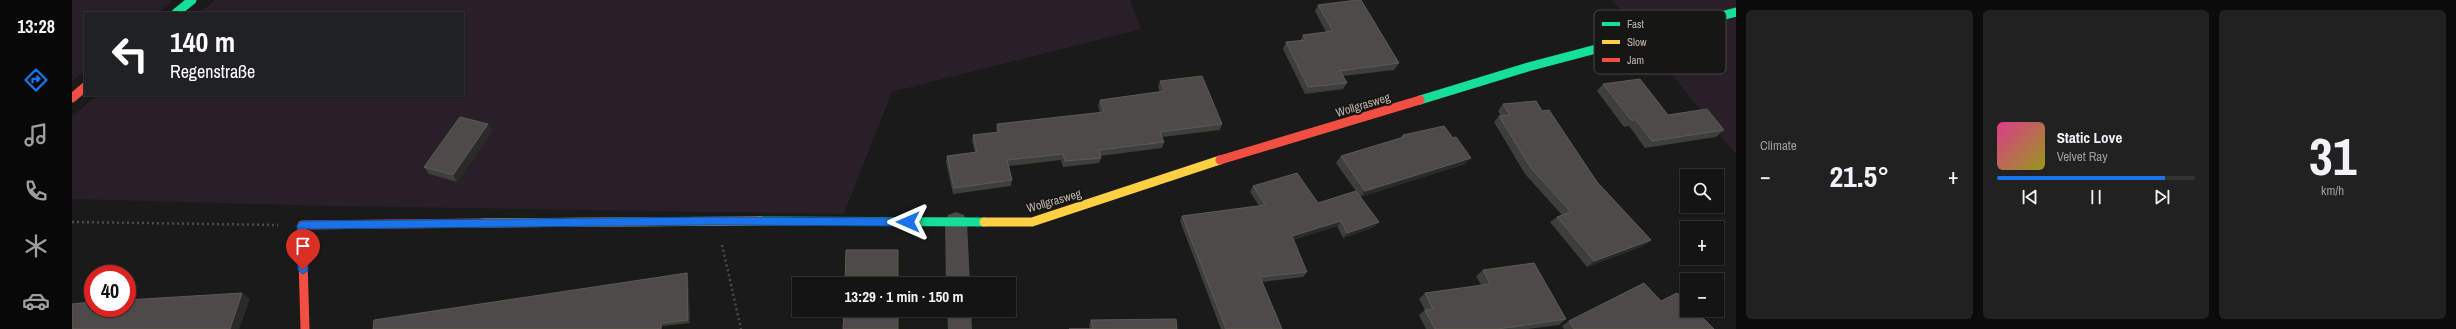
<!DOCTYPE html>
<html lang="en">
<head>
<meta charset="utf-8">
<style>
  :root { --surface:#141414; --page:#212122; --text:#f1f3f6; --muted:#9d9ea0; --line:#333334; --accent:#1a73e8 }
  body { margin:0; font-family:"Archivo Narrow",sans-serif; background:var(--page); color:var(--text); height:100vh; display:flex; flex-direction:column; font-size:15px; white-space:nowrap }
  * { box-sizing:border-box; margin:0 }
  p { font-size:13px; color:var(--muted) }
  .icon { flex:none; width:22px; height:22px; fill:none; stroke:currentColor; stroke-width:2; stroke-linecap:round; stroke-linejoin:round }
  .map { position:relative; flex:1; overflow:hidden }
  .drawer { display:flex; flex-direction:column; gap:10px; padding:10px; background:#0b0b0b; width:720px }
  .drawer>* { flex:none }
  .banner { position:absolute; left:12px; top:12px; width:380px; height:84px; border-radius:0px; box-shadow:0 1px 3px #0004,0 0 0 1px var(--line); background:#202124; color:#fff; overflow:hidden }
  .buttons { position:absolute; left:1608px; top:169px; display:grid; gap:8px }
  .buttons a { display:grid; place-items:center; width:44px; height:44px; border-radius:0px; background:var(--surface); box-shadow:0 1px 3px #0004,0 0 0 1px var(--line); font-size:20px }
  .speed { position:absolute; left:12px; top:265px; display:flex; gap:8px; font-size:20px; font-weight:700; text-align:center }
  .speed>* { display:grid; place-content:center; width:52px; height:52px; border-radius:50%; background:var(--surface); box-shadow:0 1px 3px #0004,0 0 0 1px var(--line); line-height:1 }
  .speed .limit { border:6px solid #d22; background:#fff; color:#111 }
  .pin { position:absolute; display:grid; place-items:center; width:34px; height:34px; color:#fff; margin:-41px -17px; border-radius:50% 50% 50% 0; rotate:-45deg; box-shadow:0 0 4px #0007 }
  .pin .icon { rotate:45deg }
  .me { position:absolute; width:44px; margin:-22px; rotate:270deg; stroke-linejoin:round; filter:drop-shadow(0 0 3px #0008) }
  .turn { display:flex; align-items:center; gap:14px; height:84px; padding:0 20px; font-size:18px }
  .turn .icon { width:52px; height:52px; stroke-width:2.5 }
  .turn b { display:block; font-size:28px; line-height:34px }
  .big { font-size:30px; font-weight:700; line-height:1.1 }
  .drawer .widget { flex:1; display:flex; flex-direction:column; justify-content:center; gap:6px; min-width:0; padding:0 14px; border-radius:6px; background:var(--page) }
  .drawer .dial { align-items:center; gap:0 }
  .dial b { font-size:52px; line-height:1 }
  .song { display:flex; align-items:center; gap:12px }
  .cover { width:48px; height:48px; border-radius:6px; background:linear-gradient(135deg,hsl(330 70% 55%),hsl(60 70% 35%)) }
  .played { height:4px; border-radius:2px; background:linear-gradient(90deg,var(--accent) 85%,var(--line) 85%) }
  .keys { display:flex; justify-content:space-around; direction:ltr }
  .heat { display:flex; justify-content:space-between; align-items:center; font-size:22px; direction:ltr }
  .drawer .tiles { flex:1; display:grid; gap:10px; grid-template-columns:repeat(3,1fr) }
  .trip { position:absolute; left:720px; top:277px; width:224px; height:40px; border-radius:0px; background:var(--surface); box-shadow:0 1px 3px #0004,0 0 0 1px var(--line); font-weight:700; line-height:40px; text-align:center }
  main { display:flex; flex:1; min-height:0 }
  .menu { display:flex; flex-direction:column; width:72px; justify-content:space-around; align-items:center; background:#080808; color:var(--muted) }
  .menu .icon { width:28px; height:28px }
  .menu .active { color:var(--accent) }
  .menu b { font-size:18px; color:var(--text) }
  .map>svg:first-child { display:block }
  .green { fill:#281f28 }
  .lines { fill:none; stroke-linecap:round; stroke-linejoin:round }
  .path { stroke:#4e4c4a; stroke-width:2.5; stroke-dasharray:2 3; stroke-linecap:butt }
  .street { fill:#4d4b48; fill-rule:evenodd }
  .fast { stroke:#16e098; stroke-width:9 }
  .slow { stroke:#ffcf43; stroke-width:9 }
  .jam { stroke:#f24e42; stroke-width:9 }
  .wall { fill:#3e3e3b }
  .shaded-wall { fill:#2a2a29 }
  .building { fill:#4c4b47; stroke:#5e5b57 }
  .route { fill:#1a73e8; stroke:#114b97 }
  .labels { text-anchor:middle; dominant-baseline:central; stroke-width:4; stroke-linejoin:round; paint-order:stroke }
  .street-label { font-size:12px; fill:#bcb4ab; stroke:#161614 }
  .key { fill:#161614; stroke:#484541; stroke-width:1 }
  .key-label { font-size:11px; fill:#bcb4ab }
</style>
</head>
<body>
<main>
<nav class="menu">
<b>13:28</b>
<svg class="icon active" aria-label="directions" viewBox="0 0 24 24"><path d="M12 3l9 9-9 9-9-9zM9 14v-3h6M13 9l2 2-2 2"/></svg>
<svg class="icon" aria-label="music" viewBox="0 0 24 24"><path d="M9 18V5l10-2v13"/><circle cx="6" cy="18" r="3"/><circle cx="16" cy="16" r="3"/></svg>
<svg class="icon" aria-label="phone" viewBox="0 0 24 24"><path d="M5 4h4l2 5-3 2q2 4 5 5l2-3 5 2v4C11 20 4 13 5 4z"/></svg>
<svg class="icon" aria-label="climate" viewBox="0 0 24 24"><path d="M12 3v18M4 7l16 10M4 17L20 7"/></svg>
<svg class="icon" aria-label="car" viewBox="0 0 24 24"><path d="M5 17H2v-5l4-1 3-4h7l3 4 3 1v5h-3M9 17h6M6 11h13"/><circle cx="7" cy="17" r="2"/><circle cx="17" cy="17" r="2"/></svg>
</nav>
<div class="map">
<svg width="1664" height="329" viewBox="0 0 1664 329">
  <rect width="100%" height="100%" fill="#1a1a1a"/>
  <!-- green -->
  <g class="green">
    <polygon points="0,0 101,0 85,13 13,13 13,71 0,81"/>
    <polygon points="143,0 1058,0 1069,29 820,92 772,214 258,206 0,199 0,116 26,95 391,95 391,13 127,13"/>
    <polygon points="1540,0 1664,0 1664,154 1654,142"/>
  </g>
  <g class="lines">
    <!-- path -->
    <g class="path">
      <polyline points="0,222 206,225"/>
      <polyline points="650,245 669,329"/>
    </g>
    <!-- street -->
    <g class="street">
      <polygon points="884,212 892,215 895,222 898,284 874,284 873,222 876,215"/>
      <polygon points="875,310 899,310 900,329 876,329"/>
    </g>
    <!-- fast -->
    <g class="fast">
      <polyline points="104,13 120,0"/>
      <polyline points="1348,100 1456,67 1664,12"/>
      <polyline points="688,221 912,222"/>
    </g>
    <!-- slow -->
    <g class="slow">
      <polyline points="912,222 960,222 1148,160"/>
      <polyline points="411,223 688,221"/>
    </g>
    <!-- jam -->
    <g class="jam">
      <polyline points="0,98 13,87"/>
      <polyline points="1148,160 1348,100"/>
      <polyline points="233,329 230,225 411,223"/>
    </g>
  </g>
  <!-- wall -->
  <g class="wall">
    <polygon points="1246,5 1327,63 1322,70 1271,76 1275,83 1271,89 1233,94 1211,49 1214,42 1228,41 1231,35 1254,32 1243,11"/>
    <polygon points="1088,81 1150,124 1148,130 1090,137 1092,142 1090,148 1028,156 1029,158 1027,163 991,167 989,160 937,166 940,180 939,186 881,194 874,162 875,156 903,153 900,141 901,135 925,132 924,130 925,124 1028,113 1026,106 1028,100 1088,92 1086,87"/>
    <polygon points="1531,84 1596,115 1652,130 1644,137 1573,148 1557,126 1552,127 1525,91"/>
    <polygon points="1431,104 1470,111 1525,182 1579,240 1571,246 1515,267 1478,222 1485,217 1490,215 1453,174 1422,122 1427,116 1429,116 1426,111"/>
    <polygon points="416,124 420,131 385,182 357,174 352,167"/>
    <polygon points="1331,135 1393,164 1288,197 1264,163 1269,156 1328,138"/>
    <polygon points="1181,186 1246,203 1307,222 1302,227 1271,238 1265,226 1221,240 1235,272 1231,277 1190,282 1210,329 1149,329 1108,221 1110,216 1187,206 1178,192"/>
    <polygon points="1411,270 1494,319 1487,325 1456,329 1354,329 1347,315 1353,310 1347,299 1353,293 1409,285 1404,276"/>
    <polygon points="615,273 616,276 618,323 590,326 590,329 301,329"/>
    <polygon points="1589,301 1642,329 1492,329 1490,326 1497,321"/>
    <polygon points="1019,320 1105,329 1018,329 1017,325"/>
  </g>
  <!-- shaded-wall -->
  <g class="shaded-wall">
    <polygon points="416,124 420,131 385,182 381,175"/>
    <polygon points="1399,158 1393,164 1288,197 1293,191"/>
    <polygon points="1269,221 1265,226 1216,242 1220,236"/>
    <polygon points="1307,222 1302,227 1271,238 1275,233"/>
    <polygon points="1579,240 1571,246 1515,267 1522,261"/>
    <polygon points="615,273 616,276 618,323 616,320"/>
    <polygon points="170,293 178,299 167,329 158,329"/>
  </g>
  <!-- building -->
  <g class="building">
    <polygon points="1285,0 1289,0 1327,63 1268,71 1275,83 1236,87 1214,42 1234,40 1231,35 1261,31 1246,5"/>
    <polygon points="1130,76 1150,124 1088,132 1092,142 1027,150 1029,158 993,161 991,154 935,160 940,180 882,188 875,156 905,152 901,135 927,132 925,124 1032,112 1028,100 1093,91 1088,81"/>
    <polygon points="1568,79 1596,115 1635,109 1652,130 1580,141 1564,120 1559,120 1531,84"/>
    <polygon points="1464,101 1470,111 1477,110 1525,182 1579,240 1522,261 1485,217 1499,212 1459,168 1427,116 1438,115 1431,104"/>
    <polygon points="388,117 416,124 381,175 352,167"/>
    <polygon points="1372,126 1381,138 1384,137 1399,158 1293,191 1269,156 1332,137 1331,135"/>
    <polygon points="1225,173 1246,203 1284,191 1307,222 1275,233 1269,221 1220,236 1235,272 1188,277 1210,329 1154,329 1110,216 1193,205 1181,186"/>
    <polygon points="774,250 826,250 826,284 773,284"/>
    <polygon points="1462,263 1494,319 1426,329 1363,329 1353,310 1361,309 1353,293 1418,284 1411,270"/>
    <polygon points="615,273 616,320 589,323 589,328 585,329 301,329 302,320"/>
    <polygon points="1572,283 1589,301 1605,293 1615,302 1615,310 1623,310 1642,329 1502,329 1497,321"/>
    <polygon points="170,293 158,329 0,329 0,304 21,302 21,308 55,308 55,300"/>
    <polygon points="772,310 826,310 826,329 771,329"/>
    <polygon points="1104,319 1105,329 997,329 1021,329 1019,320"/>
  </g>
  <!-- route -->
  <polygon class="route" points="644,217 836,218 841,222 836,226 644,225 235,229 236,270 231,274 226,270 225,225 230,221"/>
  <g class="labels">
    <!-- street labels -->
    <g class="street-label">
      <text transform="translate(1291 105) rotate(-17)">Wollgrasweg</text>
      <text transform="translate(982 201) rotate(-16)">Wollgrasweg</text>
    </g>
  </g>
  <!-- legend -->
  <rect x="1522" y="10" width="132" height="64" rx="6" class="key"/>
  <rect x="1530" y="22" width="18" height="4" fill="#16e098"/>
  <rect x="1530" y="40" width="18" height="4" fill="#ffcf43"/>
  <rect x="1530" y="58" width="18" height="4" fill="#f24e42"/>
  <g class="key-label">
    <text x="1555" y="28">Fast</text>
    <text x="1555" y="46">Slow</text>
    <text x="1555" y="64">Jam</text>
  </g>
</svg>
<div class="buttons">
<a><svg class="icon" aria-label="search" viewBox="0 0 24 24"><circle cx="10" cy="10" r="6"/><path d="M15 15l6 6"/></svg></a>
<a>+</a>
<a>−</a>
</div>
<div class="speed"><div class="limit">40</div></div>
<div class="pin" style="left:231px;top:270px;background:#d93025"><svg class="icon" aria-label="arrive" viewBox="0 0 24 24"><path d="M6 21V4h12l-3 4 3 4H6"/></svg></div>
<svg class="me" style="left:836px;top:222px" viewBox="-20 -20 40 40"><path d="M0-17L14 15 0 8-14 15z" fill="#1a73e8" stroke="#fff" stroke-width="4"/></svg>
<div class="trip">13:29 · 1 min · 150 m</div>
<div class="banner">
<div class="turn"><svg class="icon" aria-label="left" viewBox="0 0 24 24"><path d="M17 20v-9H6M10 6l-5 5 5 5"/></svg><div><b>140 m</b>Regenstraße</div></div>
</div>
</div>
<section class="drawer">
<div class="tiles">
<div class="widget"><p>Climate</p>
<div class="heat"><a>−</a><b class="big">21.5°</b><a>+</a></div>
</div>
<div class="widget">
<div class="song"><i class="cover"></i><div><b>Static Love</b><p>Velvet Ray</p></div></div>
<div class="played"></div>
<div class="keys"><svg class="icon" aria-label="previous" viewBox="0 0 24 24"><path d="M18 5L8 12l10 7zM5 5v14"/></svg><svg class="icon" aria-label="pause" viewBox="0 0 24 24"><path d="M8 5v14M16 5v14"/></svg><svg class="icon" aria-label="next" viewBox="0 0 24 24"><path d="M6 5l10 7-10 7zM19 5v14"/></svg></div>
</div>
<div class="widget dial"><b>31</b><p>km/h</p></div>
</div>
</section>
</main>
</body>
</html>
